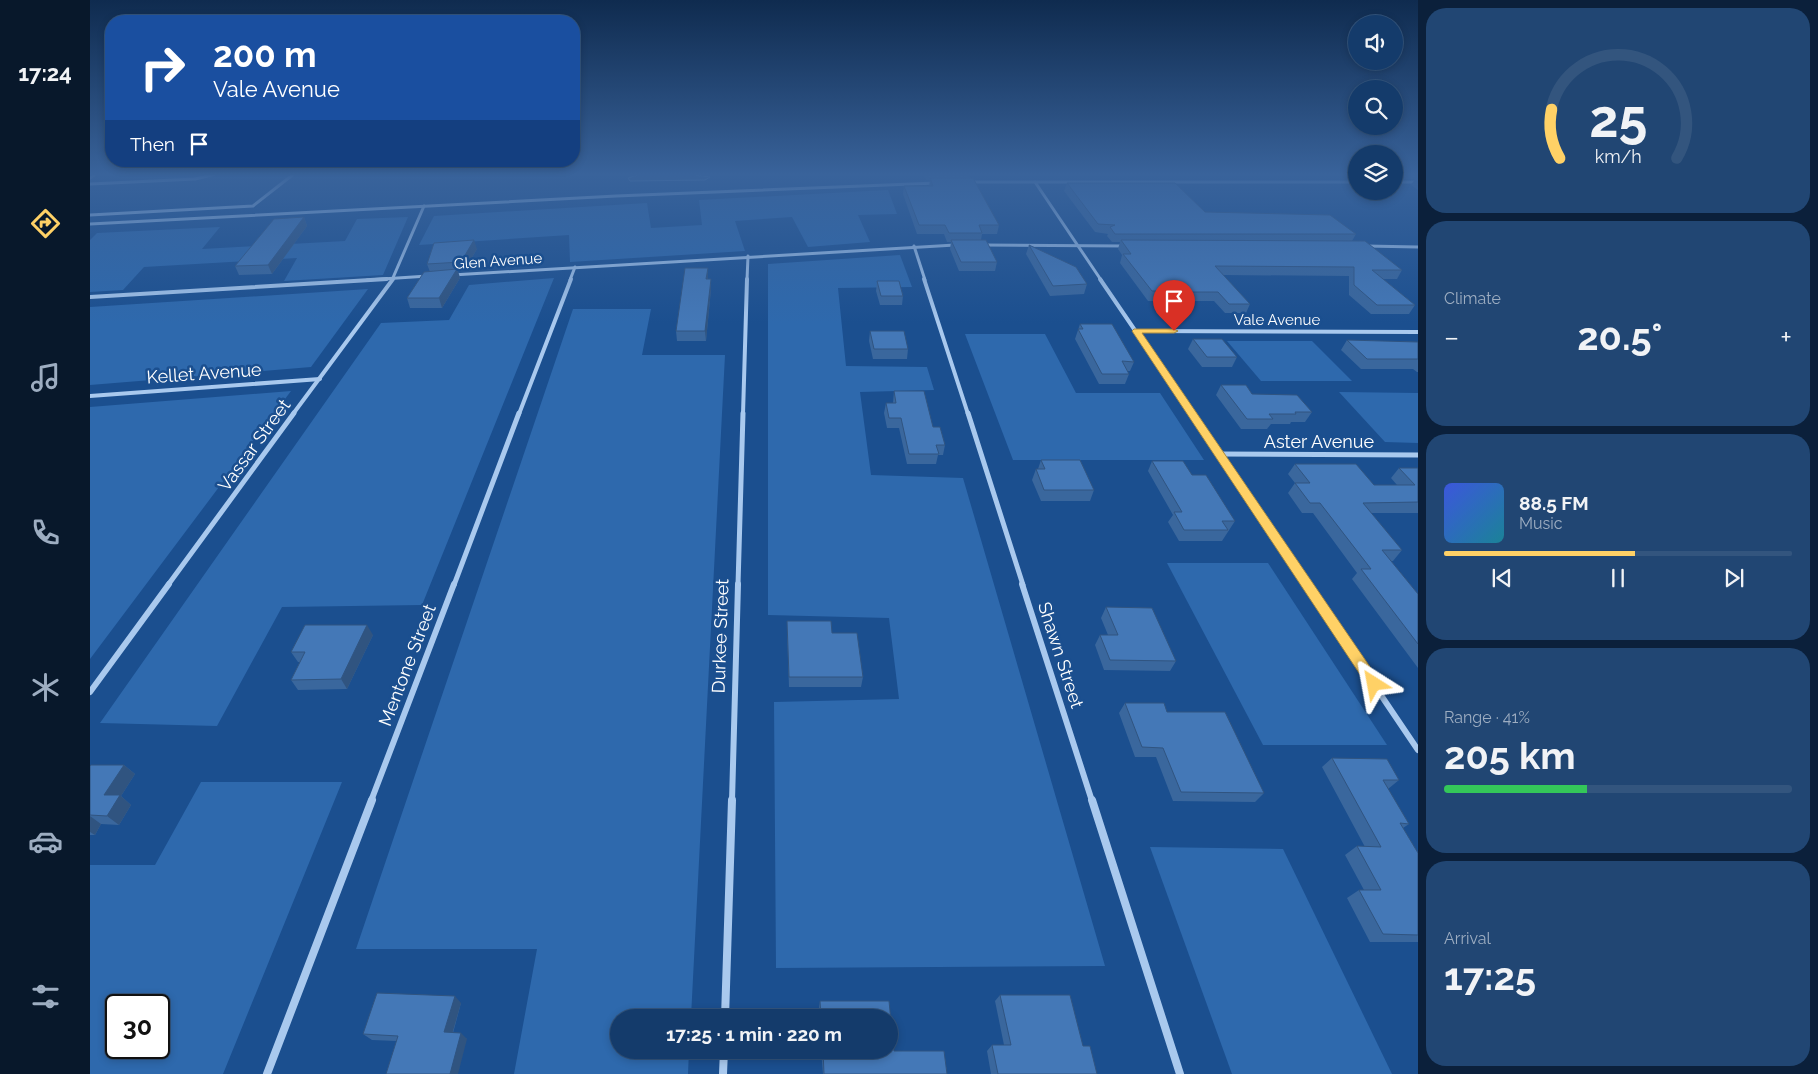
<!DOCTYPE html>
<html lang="en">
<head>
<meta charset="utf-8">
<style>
  :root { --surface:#143b6b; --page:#214673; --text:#f1f3f6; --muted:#9dadc1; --line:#33557e; --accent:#ffd166 }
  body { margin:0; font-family:Raleway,sans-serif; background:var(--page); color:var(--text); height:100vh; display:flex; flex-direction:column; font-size:19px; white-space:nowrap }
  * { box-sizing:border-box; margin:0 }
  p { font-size:16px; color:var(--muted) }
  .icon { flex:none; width:28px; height:28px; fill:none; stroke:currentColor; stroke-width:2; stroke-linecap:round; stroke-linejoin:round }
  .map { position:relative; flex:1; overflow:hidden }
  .panel { display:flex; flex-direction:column; gap:8px; padding:8px; background:#0b203b; width:400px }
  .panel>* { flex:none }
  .banner { position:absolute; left:15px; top:15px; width:475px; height:152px; border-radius:20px; box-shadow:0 2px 8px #0003,0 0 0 1px var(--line); background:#1a4fa0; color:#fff; overflow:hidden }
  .tools { position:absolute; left:1258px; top:15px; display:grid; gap:10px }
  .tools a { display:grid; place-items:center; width:55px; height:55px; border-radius:50%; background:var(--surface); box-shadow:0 2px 8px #0003,0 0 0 1px var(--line); font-size:25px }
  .speed { position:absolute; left:15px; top:994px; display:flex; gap:10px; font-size:25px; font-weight:700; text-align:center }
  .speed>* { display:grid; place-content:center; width:65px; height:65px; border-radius:50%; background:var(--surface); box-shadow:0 2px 8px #0003,0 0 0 1px var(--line); line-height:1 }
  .speed .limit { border:2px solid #111; border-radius:8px; background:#fff; color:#111 }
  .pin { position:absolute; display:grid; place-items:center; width:42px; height:42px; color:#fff; margin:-51px -21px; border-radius:50% 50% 50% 0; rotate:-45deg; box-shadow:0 0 5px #0007 }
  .pin .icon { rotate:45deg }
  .me { position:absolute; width:55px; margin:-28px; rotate:326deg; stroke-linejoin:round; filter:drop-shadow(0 0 4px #0008) }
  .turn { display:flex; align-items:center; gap:18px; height:105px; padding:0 25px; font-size:22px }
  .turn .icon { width:65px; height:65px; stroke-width:2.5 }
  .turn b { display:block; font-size:35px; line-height:42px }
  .then { display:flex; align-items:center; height:48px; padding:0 25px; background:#0003; gap:10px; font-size:19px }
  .big { font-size:38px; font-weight:700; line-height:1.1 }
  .panel .widget { flex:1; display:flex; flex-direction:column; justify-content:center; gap:8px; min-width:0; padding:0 18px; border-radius:20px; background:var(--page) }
  .panel .dial { align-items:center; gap:0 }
  .dial svg { height:130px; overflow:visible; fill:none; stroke:var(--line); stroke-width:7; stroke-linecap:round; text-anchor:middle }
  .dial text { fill:var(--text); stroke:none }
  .song { display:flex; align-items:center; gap:15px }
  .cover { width:60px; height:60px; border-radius:8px; background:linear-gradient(135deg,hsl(230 70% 55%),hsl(190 70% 35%)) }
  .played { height:5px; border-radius:2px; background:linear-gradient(90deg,var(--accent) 55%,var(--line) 55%) }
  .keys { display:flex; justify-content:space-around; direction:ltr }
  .heat { display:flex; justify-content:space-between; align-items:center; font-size:28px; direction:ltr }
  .charge { height:8px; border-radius:4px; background:linear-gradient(90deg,#34c759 41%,var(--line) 0) }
  .trip { position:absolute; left:520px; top:1009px; width:288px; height:50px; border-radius:25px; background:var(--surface); box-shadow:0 2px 8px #0003,0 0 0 1px var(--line); font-weight:700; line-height:50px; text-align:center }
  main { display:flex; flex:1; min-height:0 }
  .menu { display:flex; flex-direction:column; width:90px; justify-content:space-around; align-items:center; background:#08182b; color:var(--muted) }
  .menu .icon { width:35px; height:35px }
  .menu .active { color:var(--accent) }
  .menu b { font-size:22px; color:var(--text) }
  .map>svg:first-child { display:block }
  .green { fill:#2e69ad; fill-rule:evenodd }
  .water { fill:#3c6290; stroke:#9cc4f0 }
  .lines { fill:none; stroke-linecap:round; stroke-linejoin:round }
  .minor-far4 { stroke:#a9c9ee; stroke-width:3 }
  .minor-far3 { stroke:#a9c9ee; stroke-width:4 }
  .minor-far2 { stroke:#a9c9ee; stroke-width:5 }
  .minor-far1 { stroke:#a9c9ee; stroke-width:6 }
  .minor { stroke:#a9c9ee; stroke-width:8 }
  .wall { fill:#3a679d }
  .shaded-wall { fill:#305480 }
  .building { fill:#4478b7; stroke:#305480 }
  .route { fill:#ffd166; stroke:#a68842 }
  .labels { text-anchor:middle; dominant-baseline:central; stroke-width:5; stroke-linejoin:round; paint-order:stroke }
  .far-street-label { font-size:15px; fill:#fff; stroke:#1b4f8f }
  .street-label { font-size:18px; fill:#fff; stroke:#1b4f8f }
</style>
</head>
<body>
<main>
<nav class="menu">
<b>17:24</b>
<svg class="icon active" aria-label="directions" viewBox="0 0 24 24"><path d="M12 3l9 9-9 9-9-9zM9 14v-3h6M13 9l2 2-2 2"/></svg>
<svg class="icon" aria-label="music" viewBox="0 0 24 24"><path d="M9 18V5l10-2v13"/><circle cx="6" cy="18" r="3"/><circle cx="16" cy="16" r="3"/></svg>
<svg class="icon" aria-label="phone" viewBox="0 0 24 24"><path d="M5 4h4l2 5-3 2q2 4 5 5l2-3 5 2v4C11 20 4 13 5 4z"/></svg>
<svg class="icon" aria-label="climate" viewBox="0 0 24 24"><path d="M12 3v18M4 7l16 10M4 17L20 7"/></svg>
<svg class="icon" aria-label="car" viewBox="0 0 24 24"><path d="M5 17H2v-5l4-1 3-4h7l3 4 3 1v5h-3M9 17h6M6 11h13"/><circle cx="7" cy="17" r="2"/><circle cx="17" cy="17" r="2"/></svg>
<svg class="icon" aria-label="filters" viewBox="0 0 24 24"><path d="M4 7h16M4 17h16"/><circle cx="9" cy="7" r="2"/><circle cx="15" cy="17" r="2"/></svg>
</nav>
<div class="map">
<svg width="1328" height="1074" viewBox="0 0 1328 1074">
  <rect width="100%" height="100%" fill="#1b4f8f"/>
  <!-- green -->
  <g class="green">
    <polygon points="798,190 807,214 768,215 780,242 718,247 702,217 645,221 655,251 480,262 479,235 329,245 344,216 557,203 561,228 612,225 609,200"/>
    <polygon points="318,217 293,275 194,281 207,258 54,267 33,290 0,292 0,240 7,233 130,227 112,249 255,241 267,219"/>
    <polygon points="810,255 822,287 748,288 756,366 837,367 844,390 770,392 781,475 873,478 1015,966 686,968 684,702 809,699 799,618 678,615 678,264"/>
    <polygon points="464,278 332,605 192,607 127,726 10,723 291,323 359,320 379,285"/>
    <polygon points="278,289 221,367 0,385 0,307"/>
    <polygon points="483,309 561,309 552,355 635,355 601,1017 529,1018 529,1050 599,1050 598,1074 424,1074 447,949 266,949"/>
    <polygon points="875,334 955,334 986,393 1070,393 1114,460 923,460"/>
    <polygon points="1137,341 1222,341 1262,381 1171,381"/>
    <polygon points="201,391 0,659 0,407"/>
    <polygon points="1249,392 1328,393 1328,443 1295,442"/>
    <polygon points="1077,563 1178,563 1297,745 1173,745"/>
    <path d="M111,782H252L133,1074H0V865H65ZM26,1005H69V1048H26Z"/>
    <polygon points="1060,847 1193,849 1302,1074 1142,1074"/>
  </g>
  <!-- water -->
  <polygon class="water" points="554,173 589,173 620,177 615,180 540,181 538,178"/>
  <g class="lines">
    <!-- minor-far4 -->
    <g class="minor-far4">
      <polyline points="0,178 7,173"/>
      <polyline points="879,182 1266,182"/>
      <polyline points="945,182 1011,280"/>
      <polyline points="1304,182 1328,182"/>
      <polyline points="0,184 105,179 130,173"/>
      <polyline points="0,215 163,206 205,173"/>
      <polyline points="0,224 526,196 846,183"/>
      <polyline points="894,245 1035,246"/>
      <polyline points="824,246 835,280"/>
      <polyline points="1276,246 1328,247"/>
      <polyline points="362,275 865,245"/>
      <polyline points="277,280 338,276"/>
      <polyline points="302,280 334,206"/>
      <polyline points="480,280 485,267"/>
      <polyline points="657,280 658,256"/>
    </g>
    <!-- minor-far3 -->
    <g class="minor-far3">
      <polyline points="834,279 878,414"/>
      <polyline points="1010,279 1102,414"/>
      <polyline points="0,297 297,279"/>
      <polyline points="1047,331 1328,332"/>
      <polyline points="0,396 230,379"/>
      <polyline points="203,414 303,279"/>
      <polyline points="429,414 481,279"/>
      <polyline points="653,414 657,279"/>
    </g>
    <!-- minor-far2 -->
    <g class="minor-far2">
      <polyline points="878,413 933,585"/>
      <polyline points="1101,413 1217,585"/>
      <polyline points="1129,454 1328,455"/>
      <polyline points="78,585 204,413"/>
      <polyline points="364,585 429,413"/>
      <polyline points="648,585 653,413"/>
    </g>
    <!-- minor-far1 -->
    <g class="minor-far1">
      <polyline points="932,584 1002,801"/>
      <polyline points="1216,584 1328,750"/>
      <polyline points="0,692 79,584"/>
      <polyline points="281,801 364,584"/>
      <polyline points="642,801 648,584"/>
    </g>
    <!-- minor -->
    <g class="minor">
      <polyline points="1002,800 1090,1074"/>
      <polyline points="635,1018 642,800"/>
      <polyline points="177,1074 282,800"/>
      <polyline points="633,1074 634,1050"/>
    </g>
  </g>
  <!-- wall -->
  <g class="wall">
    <polygon points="833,173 879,173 878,178 909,225 907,234 892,234 891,240 907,262 905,271 869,271 860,249 861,242 857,242 854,234 827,234 813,194 814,186 839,186 840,180 836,180"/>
    <polygon points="1304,173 1328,173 1328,190 1321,185 1325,179 1310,179 1304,175"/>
    <polygon points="977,183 1115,212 1266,234 1262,241 1312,270 1307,279 1293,279 1325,305 1319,314 1281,314 1259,295 1259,276 1133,275 1160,304 1156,313 1135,313 1124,301 1097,301 1093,311 1070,311 1063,301 1058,301 1030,263 1032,255 1028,249 1030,242 1022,242 1017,236 1018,234 1005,232 974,191"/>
    <polygon points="214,217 217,226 182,274 149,275 145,266"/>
    <polygon points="939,245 997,284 994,294 960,296 936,254"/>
    <polygon points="387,249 374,271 368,271 370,278 352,308 320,308 317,298 340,272 337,264"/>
    <polygon points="618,268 618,279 621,279 621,289 616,341 587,341 586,331"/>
    <polygon points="787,281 813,296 812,305 790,305 786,291"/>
    <polygon points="990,324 1044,362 1040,371 1037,371 1039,374 1035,384 1009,384 985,339"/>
    <polygon points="780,331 818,349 817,359 783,359 779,341"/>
    <polygon points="1103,339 1147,357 1142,367 1112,367 1098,349"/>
    <polygon points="1257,340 1328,342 1328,372 1327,372 1323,369 1271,369 1251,350"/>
    <polygon points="1131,385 1162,394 1222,412 1215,422 1201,422 1200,424 1181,424 1177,429 1151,429 1126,395"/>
    <polygon points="804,391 843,427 855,445 853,455 848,455 846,464 817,464 809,428 797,428 794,413 796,403 803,403"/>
    <polygon points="951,460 1004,490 1000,501 951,501 942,480 946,469 948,469"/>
    <polygon points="1062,461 1102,475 1145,521 1132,541 1089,541 1078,522 1083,515 1058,471"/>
    <polygon points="1205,464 1284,485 1307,485 1301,478 1309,468 1328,468 1328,513 1281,513 1312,550 1303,561 1301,561 1328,594 1328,668 1262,579 1267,573 1223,513 1212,513 1198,493 1205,483 1198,474"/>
    <polygon points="1016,607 1086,661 1080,671 1014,670 1005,645 1010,635 1018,635 1011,618"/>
    <polygon points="697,621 742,633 773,677 771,687 699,687 697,631"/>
    <polygon points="283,635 257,689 208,690 201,680 210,662 208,662 201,652"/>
    <polygon points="1035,703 1174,793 1165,802 1083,801 1066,757 1045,757 1029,713"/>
    <polygon points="1242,758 1309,780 1298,789 1319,824 1313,828 1328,853 1328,942 1280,942 1257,898 1269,890 1274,890 1255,855 1267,846 1275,847 1232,767"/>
    <polygon points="34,765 45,774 31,796 41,805 29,825 11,824 5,835 0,835 0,766"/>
    <polygon points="910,995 993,1046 1007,1074 901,1074 897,1051 902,1045 914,1045 905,1001"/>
    <polygon points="730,1001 799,1001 804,1051 854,1051 857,1074 733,1074 731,1050 799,1050 799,1018 730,1018 729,1007"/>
    <polygon points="371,1003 363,1033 377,1039 306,1041 282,1040 273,1034"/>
  </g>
  <!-- shaded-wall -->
  <g class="shaded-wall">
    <polygon points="214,217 217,226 182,274 178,265"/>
    <polygon points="384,240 387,249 374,271 371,262"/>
    <polygon points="618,268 618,277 616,289 616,279"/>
    <polygon points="367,269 370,278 352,308 349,298"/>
    <polygon points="621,279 621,289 616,341 615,331"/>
    <polygon points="277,625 283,635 257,689 251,679"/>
    <polygon points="34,765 45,774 31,796 41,805 29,825 17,816 14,795"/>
    <polygon points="0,816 11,824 5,835 0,832"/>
    <polygon points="365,996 371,1003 361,1038 354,1032"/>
    <polygon points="371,1033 377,1039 368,1074 360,1074"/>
  </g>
  <!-- building -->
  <g class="building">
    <polygon points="840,178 883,178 909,225 889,225 892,233 859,233 855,225 829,225 814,186 843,186"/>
    <polygon points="977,183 1085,183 1115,212 1240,215 1266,234 1025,234 1020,227 1025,225 1008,224"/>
    <polygon points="214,217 178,265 145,266 184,219"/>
    <polygon points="384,240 371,262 337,264 344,243"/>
    <polygon points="861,240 896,240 907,262 871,262"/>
    <polygon points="1031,240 1275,241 1312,270 1282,270 1325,305 1287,305 1264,285 1264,267 1125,266 1160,304 1139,304 1128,292 1089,292 1097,301 1074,301 1066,291 1062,291 1033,254 1041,254"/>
    <polygon points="939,245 986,267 997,284 963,286"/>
    <polygon points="595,268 618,268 616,279 621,279 615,331 586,331"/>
    <polygon points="367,269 349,298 317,298 334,272"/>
    <polygon points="787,281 809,281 813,296 791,296"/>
    <polygon points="990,324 1022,324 1044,362 1032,361 1039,374 1012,374 988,329 993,329"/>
    <polygon points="780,331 814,331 818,349 784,349"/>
    <polygon points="1103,339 1132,339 1147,357 1117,357"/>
    <polygon points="1257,340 1328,342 1328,359 1277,359"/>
    <polygon points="1131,385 1156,385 1162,394 1207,395 1222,412 1205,412 1206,414 1179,414 1183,419 1157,419"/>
    <polygon points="804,391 834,391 843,427 850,427 855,445 846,445 849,454 819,454 811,418 799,418 796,403 806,403"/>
    <polygon points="951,460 990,460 1004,490 954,490 946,469 955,469"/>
    <polygon points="1062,461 1093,461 1102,475 1116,475 1145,521 1132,521 1138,530 1094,530 1084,512 1092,512"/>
    <polygon points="1205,464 1266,464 1284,485 1325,485 1309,468 1328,468 1328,502 1273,503 1312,550 1292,550 1328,594 1328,644 1271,569 1281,569 1230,503 1220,503 1205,483 1220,483"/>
    <polygon points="1016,607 1062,608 1086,661 1020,660 1010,635 1028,635"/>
    <polygon points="697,621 741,621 742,633 767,633 773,677 699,677"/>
    <polygon points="215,625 277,625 251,679 201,680 215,652 201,652"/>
    <polygon points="1035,703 1074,703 1077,712 1135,712 1174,793 1091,792 1073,748 1052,747"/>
    <polygon points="1242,758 1297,759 1309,780 1293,780 1319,824 1310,823 1328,853 1328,935 1293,934 1269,890 1291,890 1267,846 1291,847"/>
    <polygon points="1,765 34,765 14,795 30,795 17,816 0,815 0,766"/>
    <polygon points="287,993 365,996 354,1032 371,1033 360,1074 296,1074 308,1036 273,1034"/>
    <polygon points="910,995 980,995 993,1046 1000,1046 1007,1074 908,1074 902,1045 921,1045"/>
    <polygon points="730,1001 799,1001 804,1051 854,1051 857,1074 734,1074 733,1050 799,1050 799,1018 731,1018"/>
  </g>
  <!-- sky -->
  <linearGradient id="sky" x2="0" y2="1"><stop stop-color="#0f2b4f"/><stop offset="0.54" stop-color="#39639b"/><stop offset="1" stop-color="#39639b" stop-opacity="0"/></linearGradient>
  <rect width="1328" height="323" fill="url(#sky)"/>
  <!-- route -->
  <polygon class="route" points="1044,329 1084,329 1088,331 1084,333 1052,333 1289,680 1291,684 1289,688 1279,688 1042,331"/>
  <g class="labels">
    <!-- far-street labels -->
    <g class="far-street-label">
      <text transform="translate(408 261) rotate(-4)">Glen Avenue</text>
      <text x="1187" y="320">Vale Avenue</text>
    </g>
    <!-- street labels -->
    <g class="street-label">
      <text transform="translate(114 373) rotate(-4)">Kellet Avenue</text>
      <text x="1229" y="441">Aster Avenue</text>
      <text transform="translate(164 445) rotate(-54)">Vassar Street</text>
      <text transform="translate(630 636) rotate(-88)">Durkee Street</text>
      <text transform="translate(971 655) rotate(72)">Shawn Street</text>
      <text transform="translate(317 665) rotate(-69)">Mentone Street</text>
    </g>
  </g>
</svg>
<div class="tools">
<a><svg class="icon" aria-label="sound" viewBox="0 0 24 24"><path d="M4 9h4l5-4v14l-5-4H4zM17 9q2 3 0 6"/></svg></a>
<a><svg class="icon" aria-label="search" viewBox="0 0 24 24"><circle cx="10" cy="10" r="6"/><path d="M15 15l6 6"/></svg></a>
<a><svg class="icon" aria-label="layers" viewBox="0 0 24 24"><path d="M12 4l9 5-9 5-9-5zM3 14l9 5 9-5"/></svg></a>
</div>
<div class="speed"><div class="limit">30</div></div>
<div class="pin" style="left:1084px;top:331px;background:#d93025"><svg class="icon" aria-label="arrive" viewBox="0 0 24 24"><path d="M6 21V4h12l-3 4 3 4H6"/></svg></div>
<svg class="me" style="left:1284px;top:684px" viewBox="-20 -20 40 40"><path d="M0-17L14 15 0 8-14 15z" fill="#ffd166" stroke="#fff" stroke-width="4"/></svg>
<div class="trip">17:25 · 1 min · 220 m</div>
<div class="banner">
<div class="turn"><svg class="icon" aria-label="right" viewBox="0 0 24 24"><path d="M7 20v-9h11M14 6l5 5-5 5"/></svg><div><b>200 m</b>Vale Avenue</div></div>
<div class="then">Then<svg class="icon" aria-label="arrive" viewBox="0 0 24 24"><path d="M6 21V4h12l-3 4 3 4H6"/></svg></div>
</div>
</div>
<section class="panel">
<div class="widget dial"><svg viewBox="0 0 100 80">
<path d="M14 69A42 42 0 1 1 86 69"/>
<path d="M14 69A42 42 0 0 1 9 39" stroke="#ffd166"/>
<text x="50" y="56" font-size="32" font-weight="700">25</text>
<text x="50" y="72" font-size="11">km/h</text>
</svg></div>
<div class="widget"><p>Climate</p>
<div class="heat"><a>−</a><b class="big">20.5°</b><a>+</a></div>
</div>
<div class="widget">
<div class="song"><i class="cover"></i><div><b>88.5 FM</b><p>Music</p></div></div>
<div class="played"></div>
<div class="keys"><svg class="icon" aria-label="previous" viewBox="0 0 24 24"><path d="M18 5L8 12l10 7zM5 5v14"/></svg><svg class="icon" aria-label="pause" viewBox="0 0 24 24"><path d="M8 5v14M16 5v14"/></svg><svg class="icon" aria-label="next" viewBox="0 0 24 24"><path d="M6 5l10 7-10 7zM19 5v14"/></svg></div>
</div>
<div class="widget"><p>Range · 41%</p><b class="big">205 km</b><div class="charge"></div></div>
<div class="widget"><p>Arrival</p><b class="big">17:25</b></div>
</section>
</main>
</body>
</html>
